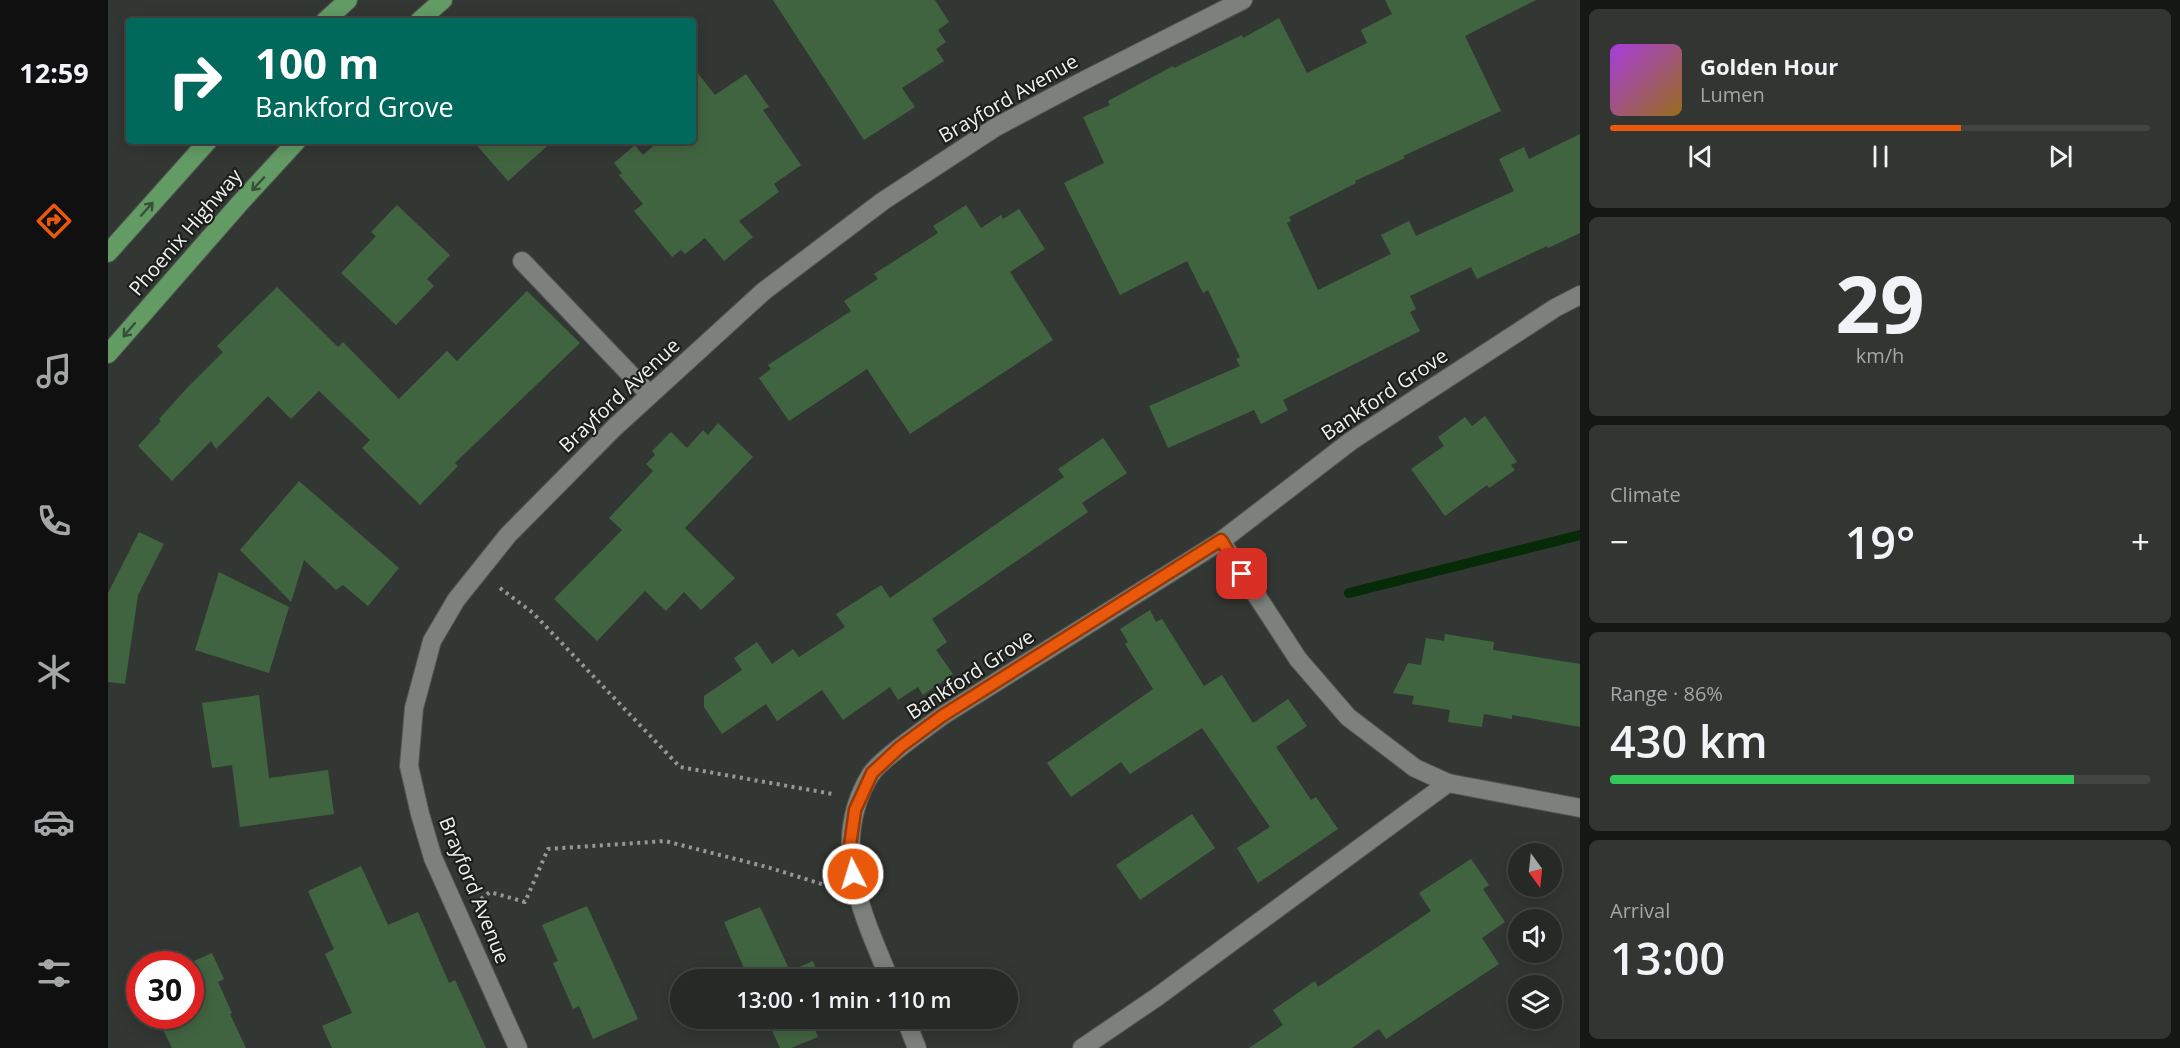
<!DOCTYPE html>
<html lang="en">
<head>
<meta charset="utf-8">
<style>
  :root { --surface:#262926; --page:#323532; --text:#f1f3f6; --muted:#a4a6a7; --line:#424543; --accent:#ea580c }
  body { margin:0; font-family:"Open Sans",sans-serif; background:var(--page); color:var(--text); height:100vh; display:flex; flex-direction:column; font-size:22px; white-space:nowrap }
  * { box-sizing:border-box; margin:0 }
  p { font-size:20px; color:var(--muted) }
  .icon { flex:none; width:33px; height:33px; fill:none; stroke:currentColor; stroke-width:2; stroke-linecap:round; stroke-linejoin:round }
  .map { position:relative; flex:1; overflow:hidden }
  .side { display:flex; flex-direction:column; gap:9px; padding:9px; background:#151715; width:600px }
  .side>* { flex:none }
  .banner { position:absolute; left:18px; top:18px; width:570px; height:126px; border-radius:6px; box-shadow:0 3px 15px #0003,0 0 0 2px var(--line); background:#00695c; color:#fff; overflow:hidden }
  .needle { width:39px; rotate:165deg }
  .buttons { position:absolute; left:1400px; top:843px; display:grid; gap:12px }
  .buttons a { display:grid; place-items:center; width:54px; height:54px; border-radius:50%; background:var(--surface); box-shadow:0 3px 15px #0003,0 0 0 2px var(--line); font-size:30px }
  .speed { position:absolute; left:18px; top:951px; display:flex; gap:12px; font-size:30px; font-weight:700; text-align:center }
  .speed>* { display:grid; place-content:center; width:78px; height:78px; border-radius:50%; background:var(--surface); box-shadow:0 3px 15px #0003,0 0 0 2px var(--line); line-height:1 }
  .speed .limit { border:9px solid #d22; background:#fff; color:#111 }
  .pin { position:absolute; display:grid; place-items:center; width:51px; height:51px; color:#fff; margin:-26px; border-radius:12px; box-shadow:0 3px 9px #0006 }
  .me { position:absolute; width:66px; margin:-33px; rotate:355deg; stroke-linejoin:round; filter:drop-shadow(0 0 4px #0008) }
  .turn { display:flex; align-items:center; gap:21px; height:126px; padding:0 30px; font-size:27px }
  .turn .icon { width:78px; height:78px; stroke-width:2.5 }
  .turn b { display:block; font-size:42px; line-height:51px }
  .big { font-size:45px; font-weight:600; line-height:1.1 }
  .side .tile { flex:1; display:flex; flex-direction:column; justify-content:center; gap:9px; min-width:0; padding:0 21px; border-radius:9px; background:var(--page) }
  .side .dial { align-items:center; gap:0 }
  .dial b { font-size:78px; line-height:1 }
  .song { display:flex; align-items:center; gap:18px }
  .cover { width:72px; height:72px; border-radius:9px; background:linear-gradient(135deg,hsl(280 70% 55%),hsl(40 70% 35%)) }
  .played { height:6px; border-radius:3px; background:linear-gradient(90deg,var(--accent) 65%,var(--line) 65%) }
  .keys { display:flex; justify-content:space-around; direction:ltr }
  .heat { display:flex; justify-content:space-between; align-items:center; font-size:33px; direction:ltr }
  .charge { height:9px; border-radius:4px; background:linear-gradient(90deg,#34c759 86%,var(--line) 0) }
  .trip { position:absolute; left:562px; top:969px; width:348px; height:60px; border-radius:30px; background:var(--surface); box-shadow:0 3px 15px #0003,0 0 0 2px var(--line); font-weight:600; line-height:60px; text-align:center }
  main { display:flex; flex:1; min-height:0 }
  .menu { display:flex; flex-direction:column; width:108px; justify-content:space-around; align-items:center; background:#0f100f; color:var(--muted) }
  .menu .icon { width:42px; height:42px }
  .menu .selected { color:var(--accent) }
  .menu b { font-size:27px; color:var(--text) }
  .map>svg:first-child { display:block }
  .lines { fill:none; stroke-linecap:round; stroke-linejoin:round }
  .stream { stroke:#072a08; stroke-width:10 }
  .building { fill:#416440 }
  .minor-casing { stroke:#525551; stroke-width:20 }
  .major-casing { stroke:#525551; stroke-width:20 }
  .path { stroke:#959895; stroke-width:4; stroke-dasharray:3 4.5; stroke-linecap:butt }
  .minor { stroke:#7c817c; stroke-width:18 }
  .major { stroke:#639b65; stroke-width:18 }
  .oneway { stroke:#385039 }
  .route-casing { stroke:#983908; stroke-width:15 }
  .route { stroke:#ea580c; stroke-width:10 }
  .labels { text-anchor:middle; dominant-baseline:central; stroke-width:4.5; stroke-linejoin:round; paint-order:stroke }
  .street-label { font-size:20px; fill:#eff1ef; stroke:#1c1e1c }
</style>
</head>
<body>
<main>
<nav class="menu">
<b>12:59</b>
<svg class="icon selected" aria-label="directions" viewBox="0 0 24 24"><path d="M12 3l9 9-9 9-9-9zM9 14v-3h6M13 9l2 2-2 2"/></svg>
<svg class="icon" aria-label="music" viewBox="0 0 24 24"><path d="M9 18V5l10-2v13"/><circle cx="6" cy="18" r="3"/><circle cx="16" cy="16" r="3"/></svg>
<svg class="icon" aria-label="phone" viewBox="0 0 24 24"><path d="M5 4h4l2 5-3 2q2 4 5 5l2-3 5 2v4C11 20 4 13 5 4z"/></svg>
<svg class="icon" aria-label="climate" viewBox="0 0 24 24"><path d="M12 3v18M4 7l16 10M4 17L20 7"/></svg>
<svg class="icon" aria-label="car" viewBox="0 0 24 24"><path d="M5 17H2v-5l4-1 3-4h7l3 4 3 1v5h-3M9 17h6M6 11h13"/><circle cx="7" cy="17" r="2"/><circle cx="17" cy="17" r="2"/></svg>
<svg class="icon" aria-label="filters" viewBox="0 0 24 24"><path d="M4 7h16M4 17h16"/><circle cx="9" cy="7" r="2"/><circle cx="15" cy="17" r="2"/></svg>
</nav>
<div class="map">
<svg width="1472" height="1048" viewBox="0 0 1472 1048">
  <rect width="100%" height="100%" fill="#333733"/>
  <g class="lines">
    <!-- stream -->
    <polyline class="stream" points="1241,593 1472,535"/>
  </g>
  <!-- building -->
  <g class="building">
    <polygon points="665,0 827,0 841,22 830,30 838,42 828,49 836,61 794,88 807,107 756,140"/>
    <polygon points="1277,0 1428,0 1357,36 1393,111 1295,156 1297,158 1247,181 1248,183 1181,217 1183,221 1179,223 1210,290 1283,254 1273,235 1301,221 1308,236 1406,191 1391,159 1416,147 1421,159 1472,134 1472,233 1440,248 1439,246 1369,279 1363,267 1302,296 1308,309 1302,312 1312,331 1175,400 1180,410 1153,424 1146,410 1060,448 1041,406 1132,366 1128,359 1132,357 1100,290 1095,293 1079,261 1012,295 956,183 996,163 975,117 1002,105 1000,101 1065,66 1066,68 1134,35 1135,38 1171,18 1199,73 1259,43 1253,30 1284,14"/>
    <polygon points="585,67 607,95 638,74 661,107 655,110 693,165 666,184 671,192 631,221 645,237 616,261 597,238 577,254 573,250 564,257 526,211 535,204 511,175 514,173 506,163 527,145 535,155 551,141 585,141"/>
    <polygon points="365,141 445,141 400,181"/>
    <polygon points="289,205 342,255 319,279 326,286 288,325 233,273 268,236 263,232"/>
    <polygon points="858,205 873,228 893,215 895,219 911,209 937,249 902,272 945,340 802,434 759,369 681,421 651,378 663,369 660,365 743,311 736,301 770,279 766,274 830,233 825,226"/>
    <polygon points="169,287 230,347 235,342 291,399 339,351 349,361 419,291 472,343 347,463 350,466 312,505 254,448 262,440 211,391 183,419 160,396 108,449 103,441 64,481 30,446 53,421 51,419 79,388 115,352 109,346"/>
    <polygon points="1377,416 1409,462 1403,465 1407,470 1381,488 1379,485 1337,516 1303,469 1336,446 1330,437 1357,417 1364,426"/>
    <polygon points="610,423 645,457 577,528 627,578 593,610 576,592 558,611 537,591 489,641 446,599 514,530 501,518 545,471 538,464 547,455 544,451 563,432 579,448 595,430 600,435"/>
    <polygon points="995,438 1019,473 974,503 980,512 824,619 839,642 828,650 845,674 815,695 810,687 790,700 782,687 735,720 714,690 669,721 658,704 614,734 596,707 596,696 634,670 626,658 649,642 664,664 685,649 691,657 737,627 728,614 773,585 782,598 956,477 950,469"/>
    <polygon points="191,481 291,568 260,606 235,585 228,590 196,560 183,602 132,550"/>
    <polygon points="31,532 56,544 30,595 17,684 0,682 0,593"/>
    <polygon points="111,572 181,607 161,673 87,650"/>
    <polygon points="1042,610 1048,622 1054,619 1096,686 1114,675 1145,723 1180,699 1199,726 1168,747 1203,800 1208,797 1230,829 1150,883 1129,848 1162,827 1094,728 1022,774 1013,762 963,797 939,763 1045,689 1017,644 1020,642 1012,629"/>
    <polygon points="1337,634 1386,642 1385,650 1472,664 1472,727 1404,715 1404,719 1376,714 1374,727 1340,722 1342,710 1304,704 1306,696 1285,693 1300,663 1313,665 1318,638 1336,641"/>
    <polygon points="151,695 161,778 220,770 226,814 132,827 124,765 104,768 94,703"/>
    <polygon points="1084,814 1107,848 1032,900 1008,865"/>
    <polygon points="1363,859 1381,885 1375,889 1397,922 1374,938 1391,964 1278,1039 1271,1029 1244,1048 1141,1048 1175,1025 1165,1010 1207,981 1210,987 1323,911 1311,893"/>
    <polygon points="253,866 280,925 310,912 341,983 347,980 378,1048 224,1048 214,1026 244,1013 217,954 226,949 200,891"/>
    <polygon points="479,906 530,1019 485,1039 471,1006 465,1009 445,963 450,961 434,925"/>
    <polygon points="652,907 682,971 705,961 712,980 641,980 616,922"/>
    <polygon points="104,953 116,979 110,982 124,1013 122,1014 138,1048 64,1048 48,1016 82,1016 82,964 79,964"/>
    <polygon points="639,1018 702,1018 710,1037 683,1048 672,1048 662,1026 651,1031 649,1025 643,1028"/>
  </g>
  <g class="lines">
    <!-- minor casing -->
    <g class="minor-casing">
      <g id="minor">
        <polyline points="414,261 542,395"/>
        <polyline points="1113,541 1190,659 1240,717 1307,768 1340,783"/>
        <path d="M782,980C754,913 720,843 763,774C775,757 816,730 834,716L1113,541L1243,441L1447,308L1472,295"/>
        <polyline points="797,1018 809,1048"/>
        <polyline points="410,1048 325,858 312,814 301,766 306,708 324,641 348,600 400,535 507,427 656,291 775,201 888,127 971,83 1135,0"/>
        <polyline points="974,1048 1049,997 1340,783 1472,808"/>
      </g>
    </g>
    <!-- major casing -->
    <g class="major-casing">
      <g id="major">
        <polyline points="217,21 240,0"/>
        <polyline points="311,21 335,0"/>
        <polyline points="0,253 100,141"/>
        <polyline points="0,354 132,203 189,141"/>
      </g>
    </g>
    <!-- path -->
    <g class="path">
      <polyline points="392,588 425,613 572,767 725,794"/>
      <polyline points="373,899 382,892 417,902 440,849 557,841 659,867 720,886"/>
    </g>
    <!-- minor -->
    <use href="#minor" class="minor"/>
    <!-- major -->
    <use href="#major" class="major"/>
  </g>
  <!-- one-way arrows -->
  <defs><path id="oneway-shaft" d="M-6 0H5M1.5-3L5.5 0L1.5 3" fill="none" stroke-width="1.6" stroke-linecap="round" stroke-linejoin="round" transform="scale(1.5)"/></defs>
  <g class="oneway">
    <use href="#oneway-shaft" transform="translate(150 184) rotate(133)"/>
    <use href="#oneway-shaft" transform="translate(39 209) rotate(-48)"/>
    <use href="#oneway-shaft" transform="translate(21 330) rotate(131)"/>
  </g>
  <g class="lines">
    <!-- route casing -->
    <g class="route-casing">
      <polyline id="route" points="745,874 741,853 747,810 764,773 792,747 834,716 1113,540 1134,574"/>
    </g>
    <!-- route -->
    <use href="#route" class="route"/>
  </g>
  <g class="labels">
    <!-- street labels -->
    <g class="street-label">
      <text transform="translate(900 98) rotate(-30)">Brayford Avenue</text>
      <text transform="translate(77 232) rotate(-49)">Phoenix Highway</text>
      <text transform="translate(1276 394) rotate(-34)">Bankford Grove</text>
      <text transform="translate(511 395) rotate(-43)">Brayford Avenue</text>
      <text transform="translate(862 674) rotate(-33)">Bankford Grove</text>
      <text transform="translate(367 890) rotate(68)">Brayford Avenue</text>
    </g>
  </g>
</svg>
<div class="buttons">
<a><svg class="needle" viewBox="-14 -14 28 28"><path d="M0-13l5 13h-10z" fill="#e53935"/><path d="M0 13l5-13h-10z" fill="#a4a6a7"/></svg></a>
<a><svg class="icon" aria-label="sound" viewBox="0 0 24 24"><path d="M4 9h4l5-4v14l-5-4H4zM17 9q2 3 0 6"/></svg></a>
<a><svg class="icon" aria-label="layers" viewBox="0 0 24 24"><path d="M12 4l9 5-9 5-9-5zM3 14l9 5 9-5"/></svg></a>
</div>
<div class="speed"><div class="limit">30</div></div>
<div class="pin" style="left:1134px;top:574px;background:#d93025"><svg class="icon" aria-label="arrive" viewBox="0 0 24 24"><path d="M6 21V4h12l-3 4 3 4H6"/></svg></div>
<svg class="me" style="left:745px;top:874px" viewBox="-20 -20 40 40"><circle r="17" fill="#ea580c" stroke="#fff" stroke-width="3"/><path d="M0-11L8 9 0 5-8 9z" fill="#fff"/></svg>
<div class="trip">13:00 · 1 min · 110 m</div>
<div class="banner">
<div class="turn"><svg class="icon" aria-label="right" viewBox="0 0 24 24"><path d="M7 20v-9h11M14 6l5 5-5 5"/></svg><div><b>100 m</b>Bankford Grove</div></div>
</div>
</div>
<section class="side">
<div class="tile">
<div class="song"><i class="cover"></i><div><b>Golden Hour</b><p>Lumen</p></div></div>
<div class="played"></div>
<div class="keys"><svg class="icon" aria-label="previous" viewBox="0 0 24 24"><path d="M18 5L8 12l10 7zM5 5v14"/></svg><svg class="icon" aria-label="pause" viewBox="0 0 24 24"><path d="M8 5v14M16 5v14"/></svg><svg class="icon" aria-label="next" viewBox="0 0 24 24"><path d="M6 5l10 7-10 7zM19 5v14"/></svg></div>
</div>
<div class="tile dial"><b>29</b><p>km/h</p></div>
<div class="tile"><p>Climate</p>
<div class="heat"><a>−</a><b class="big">19°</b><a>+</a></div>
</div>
<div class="tile"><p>Range · 86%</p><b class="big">430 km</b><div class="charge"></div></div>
<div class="tile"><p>Arrival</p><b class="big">13:00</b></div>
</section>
</main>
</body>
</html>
